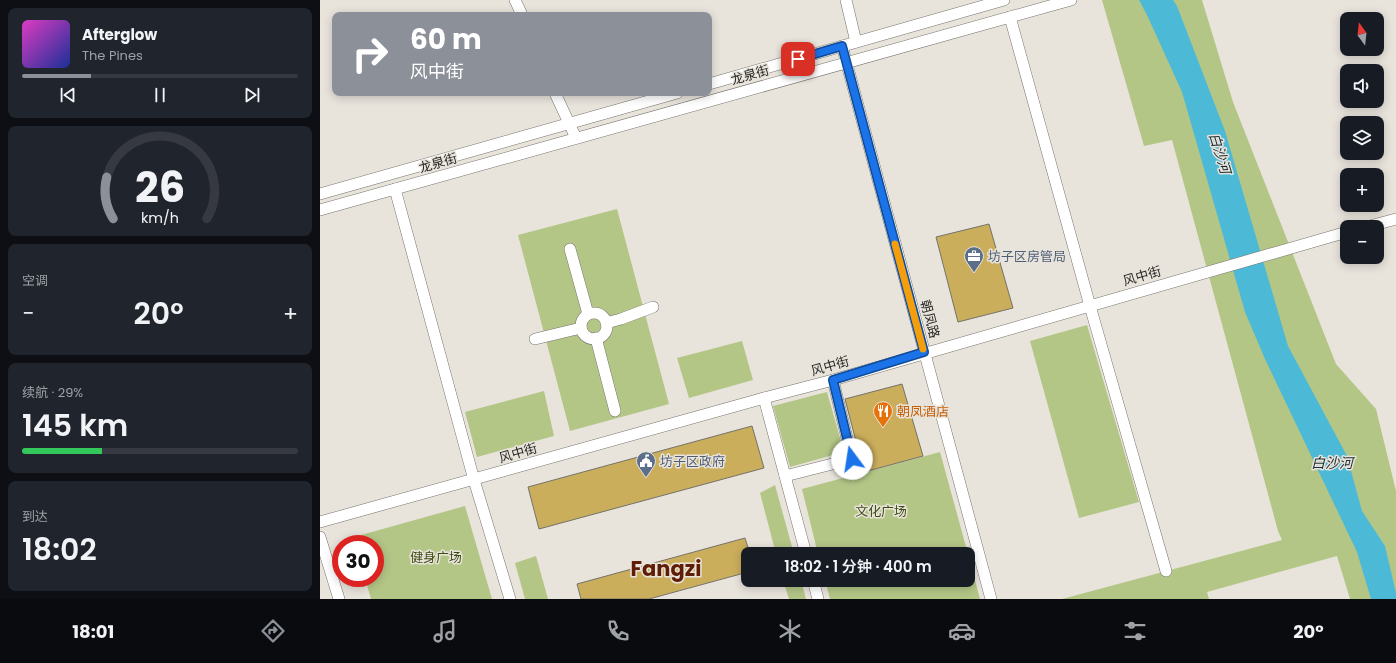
<!DOCTYPE html>
<html lang="zh">
<head>
<meta charset="utf-8">
<style>
  :root { --surface:#171b24; --page:#20242c; --text:#f1f3f6; --muted:#9ea1a6; --line:#363941; --accent:#8c9099 }
  body { margin:0; font-family:Poppins,"Noto Sans SC",sans-serif; background:var(--page); color:var(--text); height:100vh; display:flex; flex-direction:column; font-size:15px; white-space:nowrap }
  * { box-sizing:border-box; margin:0 }
  p { font-size:13px; color:var(--muted) }
  .icon { flex:none; width:22px; height:22px; fill:none; stroke:currentColor; stroke-width:2; stroke-linecap:round; stroke-linejoin:round }
  .map { position:relative; flex:1; overflow:hidden }
  .sheet { display:flex; flex-direction:column; gap:8px; padding:8px; background:#0d0f14; width:320px }
  .sheet>* { flex:none }
  .guide { position:absolute; left:12px; top:12px; width:380px; height:84px; border-radius:8px; box-shadow:0 2px 10px #0003; background:#8c9099; color:#fff; overflow:hidden }
  .needle { width:26px; rotate:345deg }
  .tools { position:absolute; left:1020px; top:12px; display:grid; gap:8px }
  .tools a { display:grid; place-items:center; width:44px; height:44px; border-radius:8px; background:var(--surface); box-shadow:0 2px 10px #0003; font-size:20px }
  .speed { position:absolute; left:12px; top:535px; display:flex; gap:8px; font-size:20px; font-weight:700; text-align:center }
  .speed>* { display:grid; place-content:center; width:52px; height:52px; border-radius:50%; background:var(--surface); box-shadow:0 2px 10px #0003; line-height:1 }
  .speed .limit { border:6px solid #d22; background:#fff; color:#111 }
  .pin { position:absolute; display:grid; place-items:center; width:34px; height:34px; color:#fff; margin:-17px; border-radius:8px; box-shadow:0 2px 6px #0006 }
  .me { position:absolute; width:44px; margin:-22px; rotate:346deg; stroke-linejoin:round; filter:drop-shadow(0 0 3px #0008) }
  .turn { display:flex; align-items:center; gap:14px; height:84px; padding:0 12px; font-size:18px }
  .turn .icon { width:52px; height:52px; stroke-width:2.5 }
  .turn b { display:block; font-size:28px; line-height:34px }
  .big { font-size:30px; font-weight:600; line-height:1.1 }
  .sheet .tile { flex:1; display:flex; flex-direction:column; justify-content:center; gap:6px; min-width:0; padding:0 14px; border-radius:8px; background:var(--page) }
  .sheet .dial { align-items:center; gap:0 }
  .dial svg { height:104px; overflow:visible; fill:none; stroke:var(--line); stroke-width:7; stroke-linecap:round; text-anchor:middle }
  .dial text { fill:var(--text); stroke:none }
  .song { display:flex; align-items:center; gap:12px }
  .cover { width:48px; height:48px; border-radius:6px; background:linear-gradient(135deg,hsl(310 70% 55%),hsl(230 70% 35%)) }
  .played { height:4px; border-radius:2px; background:linear-gradient(90deg,var(--accent) 25%,var(--line) 25%) }
  .keys { display:flex; justify-content:space-around; direction:ltr }
  .heat { display:flex; justify-content:space-between; align-items:center; font-size:22px; direction:ltr }
  .charge { height:6px; border-radius:3px; background:linear-gradient(90deg,#34c759 29%,var(--line) 0) }
  .trip { position:absolute; left:421px; top:547px; width:234px; height:40px; border-radius:8px; background:var(--surface); box-shadow:0 2px 10px #0003; font-weight:600; line-height:40px; text-align:center }
  .tabs { display:flex; height:64px; justify-content:space-around; align-items:center; background:#090b0e; color:var(--muted) }
  .tabs .icon { width:28px; height:28px }
  .tabs .current { color:var(--accent) }
  .tabs b { font-size:18px; color:var(--text) }
  main { display:flex; flex:1; min-height:0 }
  .map>svg:first-child { display:block }
  .green { fill:#b3c686 }
  .water { fill:#4cb9d7 }
  .building { fill:#cbae5c; stroke:#74726a }
  .lines { fill:none; stroke-linecap:round; stroke-linejoin:round }
  .minor-casing { stroke:#77746c; stroke-width:12 }
  .minor { stroke:#fff; stroke-width:11 }
  .route-casing { stroke:#114b97; stroke-width:10 }
  .route { stroke:#1a73e8; stroke-width:7 }
  .slow { stroke:#f59e0b; stroke-width:7 }
  .labels { text-anchor:middle; dominant-baseline:central; stroke-width:3; stroke-linejoin:round; paint-order:stroke }
  .street-label { font-size:13px; fill:#282724; stroke:#e8e4dc }
  .service-label { font-size:13px; fill:#4e5e75; stroke:#e8e4dc; text-anchor:start }
  .food-label { font-size:13px; fill:#c56008; stroke:#e8e4dc; text-anchor:start }
  .park-label { font-size:13px; fill:#3e4c12; stroke:#e8e4dc }
  .water-label { font-size:14px; font-style:italic; fill:#1a2d33; stroke:#e8e4dc }
  .town-label { font-size:21px; font-weight:bold; fill:#5e1d04; stroke:#e8e4dc }
</style>
</head>
<body>
<main>
<section class="sheet">
<div class="tile">
<div class="song"><i class="cover"></i><div><b>Afterglow</b><p>The Pines</p></div></div>
<div class="played"></div>
<div class="keys"><svg class="icon" aria-label="previous" viewBox="0 0 24 24"><path d="M18 5L8 12l10 7zM5 5v14"/></svg><svg class="icon" aria-label="pause" viewBox="0 0 24 24"><path d="M8 5v14M16 5v14"/></svg><svg class="icon" aria-label="next" viewBox="0 0 24 24"><path d="M6 5l10 7-10 7zM19 5v14"/></svg></div>
</div>
<div class="tile dial"><svg viewBox="0 0 100 80">
<path d="M14 69A42 42 0 1 1 86 69"/>
<path d="M14 69A42 42 0 0 1 9 37" stroke="#8c9099"/>
<text x="50" y="56" font-size="32" font-weight="700">26</text>
<text x="50" y="72" font-size="11">km/h</text>
</svg></div>
<div class="tile"><p>空调</p>
<div class="heat"><a>−</a><b class="big">20°</b><a>+</a></div>
</div>
<div class="tile"><p>续航 · 29%</p><b class="big">145 km</b><div class="charge"></div></div>
<div class="tile"><p>到达</p><b class="big">18:02</b></div>
</section>
<div class="map">
<svg width="1076" height="599" viewBox="0 0 1076 599">
  <rect width="100%" height="100%" fill="#e8e4dc"/>
  <!-- green -->
  <g class="green">
    <polygon points="782,0 882,0 913,102 1016,364 1056,409 1076,491 1076,599 1030,599 1017,556 887,592 889,599 742,599 962,540 958,531 852,140 824,146"/>
    <polygon points="297,209 349,404 250,431 198,235"/>
    <polygon points="767,325 819,502 759,518 710,341"/>
    <polygon points="422,341 433,380 369,398 357,358"/>
    <polygon points="224,391 234,436 157,457 145,412"/>
    <polygon points="507,392 524,452 470,467 453,406"/>
    <polygon points="620,452 648,554 498,554 482,489"/>
    <polygon points="455,485 474,554 456,554 440,493"/>
    <polygon points="145,506 172,599 51,599 45,578 55,578 55,544 36,544 34,537"/>
    <polygon points="648,554 660,599 510,599 505,580 648,580"/>
    <polygon points="216,556 228,599 205,599 195,563"/>
    <polygon points="463,580 481,580 486,599 469,599"/>
  </g>
  <!-- water -->
  <polygon class="water" points="819,0 853,0 857,6 905,131 968,346 1027,456 1042,511 1065,546 1076,593 1076,599 1051,599 1037,552 945,359 925,312 862,92 827,15"/>
  <!-- building -->
  <g class="building">
    <polygon points="669,224 693,308 638,322 616,237"/>
    <polygon points="582,384 603,456 544,472 525,399"/>
    <polygon points="432,426 444,468 219,529 208,487"/>
    <polygon points="425,538 430,554 428,554 428,572 329,599 261,599 257,584"/>
  </g>
  <g class="lines">
    <!-- minor casing -->
    <g class="minor-casing">
      <g id="minor">
        <polyline points="195,0 202,15"/>
        <polyline points="526,0 536,42"/>
        <polyline points="690,17 770,306 846,571"/>
        <polyline points="522,46 671,599"/>
        <polyline points="389,84 684,0"/>
        <polyline points="235,93 256,138"/>
        <polyline points="75,189 154,480 190,599"/>
        <polyline points="0,194 357,93"/>
        <polyline points="0,210 751,0"/>
        <polyline points="1046,227 1076,219"/>
        <polyline points="250,249 268,314"/>
        <circle cx="274" cy="326" r="13"/>
        <polyline points="286,323 301,319 333,307"/>
        <polyline points="276,338 295,411"/>
        <polyline points="215,339 261,328"/>
        <polyline points="444,398 486,554"/>
        <polyline points="465,476 532,459 513,380"/>
        <polyline points="0,522 444,398 513,380 1027,232"/>
        <polyline points="0,537 19,599"/>
        <polyline points="493,580 498,599"/>
      </g>
    </g>
    <!-- minor -->
    <use href="#minor" class="minor"/>
  </g>
  <g class="lines">
    <!-- route casing -->
    <g class="route-casing">
      <polyline id="route" points="478,59 522,46 604,352 513,380 532,459"/>
    </g>
    <!-- route -->
    <use href="#route" class="route"/>
    <!-- slow -->
    <polyline class="slow" points="575,244 603,349"/>
  </g>
  <!-- icons -->
  <defs>
    <g id="office-pin" transform="scale(1)"><path d="M0 17L-7.5 6A9.5 9.5 0 1 1 7.5 6Z" fill="#5c6f8a" stroke="#e8e4dc"/><path d="M-6-3h4V-5.5h4V-3h4V5H-6ZM-1-4.5V-3h2v-1.5ZM-6 0V1H6V0Z" fill="#fff"/></g>
    <g id="restaurant-pin" transform="scale(1)"><path d="M0 17L-7.5 6A9.5 9.5 0 1 1 7.5 6Z" fill="#e8710a" stroke="#e8e4dc"/><path d="M-5-6h1v4h1v-4h1v4h1v-4h1v5L-1.5 .5V6h-2V.5L-5-1ZM5-6V6H3V1.5H1.5Q1.5-4 5-6Z" fill="#fff"/></g>
    <g id="civic-pin" transform="scale(1)"><path d="M0 17L-7.5 6A9.5 9.5 0 1 1 7.5 6Z" fill="#5c6f8a" stroke="#e8e4dc"/><path d="M-.6-6.5H3V-4.5H.6V-3L4-1V1h2V6H-6V1h2V-1L-.6-3ZM-1.2 2.5V6h2.4V2.5Z" fill="#fff"/></g>
  </defs>
  <g fill-rule="evenodd">
    <use href="#office-pin" x="654" y="256"/>
    <use href="#restaurant-pin" x="563" y="411"/>
    <use href="#civic-pin" x="326" y="461"/>
  </g>
  <g class="labels">
    <!-- street labels -->
    <g class="street-label">
      <text transform="translate(430 75) rotate(-16)">龙泉街</text>
      <text transform="translate(118 163) rotate(-16)">龙泉街</text>
      <text transform="translate(822 276) rotate(-16)">风中街</text>
      <text transform="translate(610 319) rotate(75)">朝凤路</text>
      <text transform="translate(510 366) rotate(-16)">风中街</text>
      <text transform="translate(198 453) rotate(-16)">风中街</text>
    </g>
    <!-- service labels -->
    <g class="service-label">
      <text x="668" y="256">坊子区房管局</text>
      <text x="340" y="461">坊子区政府</text>
    </g>
    <!-- food labels -->
    <g class="food-label">
      <text x="577" y="411">朝凤酒店</text>
    </g>
    <!-- park labels -->
    <g class="park-label">
      <text x="561" y="511">文化广场</text>
      <text x="116" y="557">健身广场</text>
    </g>
    <!-- water labels -->
    <g class="water-label">
      <text transform="translate(900 153) rotate(73)">白沙河</text>
      <text x="1012" y="463">白沙河</text>
    </g>
    <!-- town labels -->
    <g class="town-label">
      <text x="346" y="568">Fangzi</text>
    </g>
  </g>
</svg>
<div class="tools">
<a><svg class="needle" viewBox="-14 -14 28 28"><path d="M0-13l5 13h-10z" fill="#e53935"/><path d="M0 13l5-13h-10z" fill="#9ea1a6"/></svg></a>
<a><svg class="icon" aria-label="sound" viewBox="0 0 24 24"><path d="M4 9h4l5-4v14l-5-4H4zM17 9q2 3 0 6"/></svg></a>
<a><svg class="icon" aria-label="layers" viewBox="0 0 24 24"><path d="M12 4l9 5-9 5-9-5zM3 14l9 5 9-5"/></svg></a>
<a>+</a>
<a>−</a>
</div>
<div class="speed"><div class="limit">30</div></div>
<div class="pin" style="left:478px;top:59px;background:#d93025"><svg class="icon" aria-label="arrive" viewBox="0 0 24 24"><path d="M6 21V4h12l-3 4 3 4H6"/></svg></div>
<svg class="me" style="left:532px;top:459px" viewBox="-20 -20 40 40"><circle r="19" fill="#fff"/><path d="M0-13L10 11 0 6-10 11z" fill="#1a73e8"/></svg>
<div class="trip">18:02 · 1 分钟 · 400 m</div>
<div class="guide">
<div class="turn"><svg class="icon" aria-label="right" viewBox="0 0 24 24"><path d="M7 20v-9h11M14 6l5 5-5 5"/></svg><div><b>60 m</b>风中街</div></div>
</div>
</div>
</main>
<nav class="tabs">
<b>18:01</b>
<svg class="icon current" aria-label="directions" viewBox="0 0 24 24"><path d="M12 3l9 9-9 9-9-9zM9 14v-3h6M13 9l2 2-2 2"/></svg>
<svg class="icon" aria-label="music" viewBox="0 0 24 24"><path d="M9 18V5l10-2v13"/><circle cx="6" cy="18" r="3"/><circle cx="16" cy="16" r="3"/></svg>
<svg class="icon" aria-label="phone" viewBox="0 0 24 24"><path d="M5 4h4l2 5-3 2q2 4 5 5l2-3 5 2v4C11 20 4 13 5 4z"/></svg>
<svg class="icon" aria-label="climate" viewBox="0 0 24 24"><path d="M12 3v18M4 7l16 10M4 17L20 7"/></svg>
<svg class="icon" aria-label="car" viewBox="0 0 24 24"><path d="M5 17H2v-5l4-1 3-4h7l3 4 3 1v5h-3M9 17h6M6 11h13"/><circle cx="7" cy="17" r="2"/><circle cx="17" cy="17" r="2"/></svg>
<svg class="icon" aria-label="filters" viewBox="0 0 24 24"><path d="M4 7h16M4 17h16"/><circle cx="9" cy="7" r="2"/><circle cx="15" cy="17" r="2"/></svg>
<b>20°</b>
</nav>
</body>
</html>
